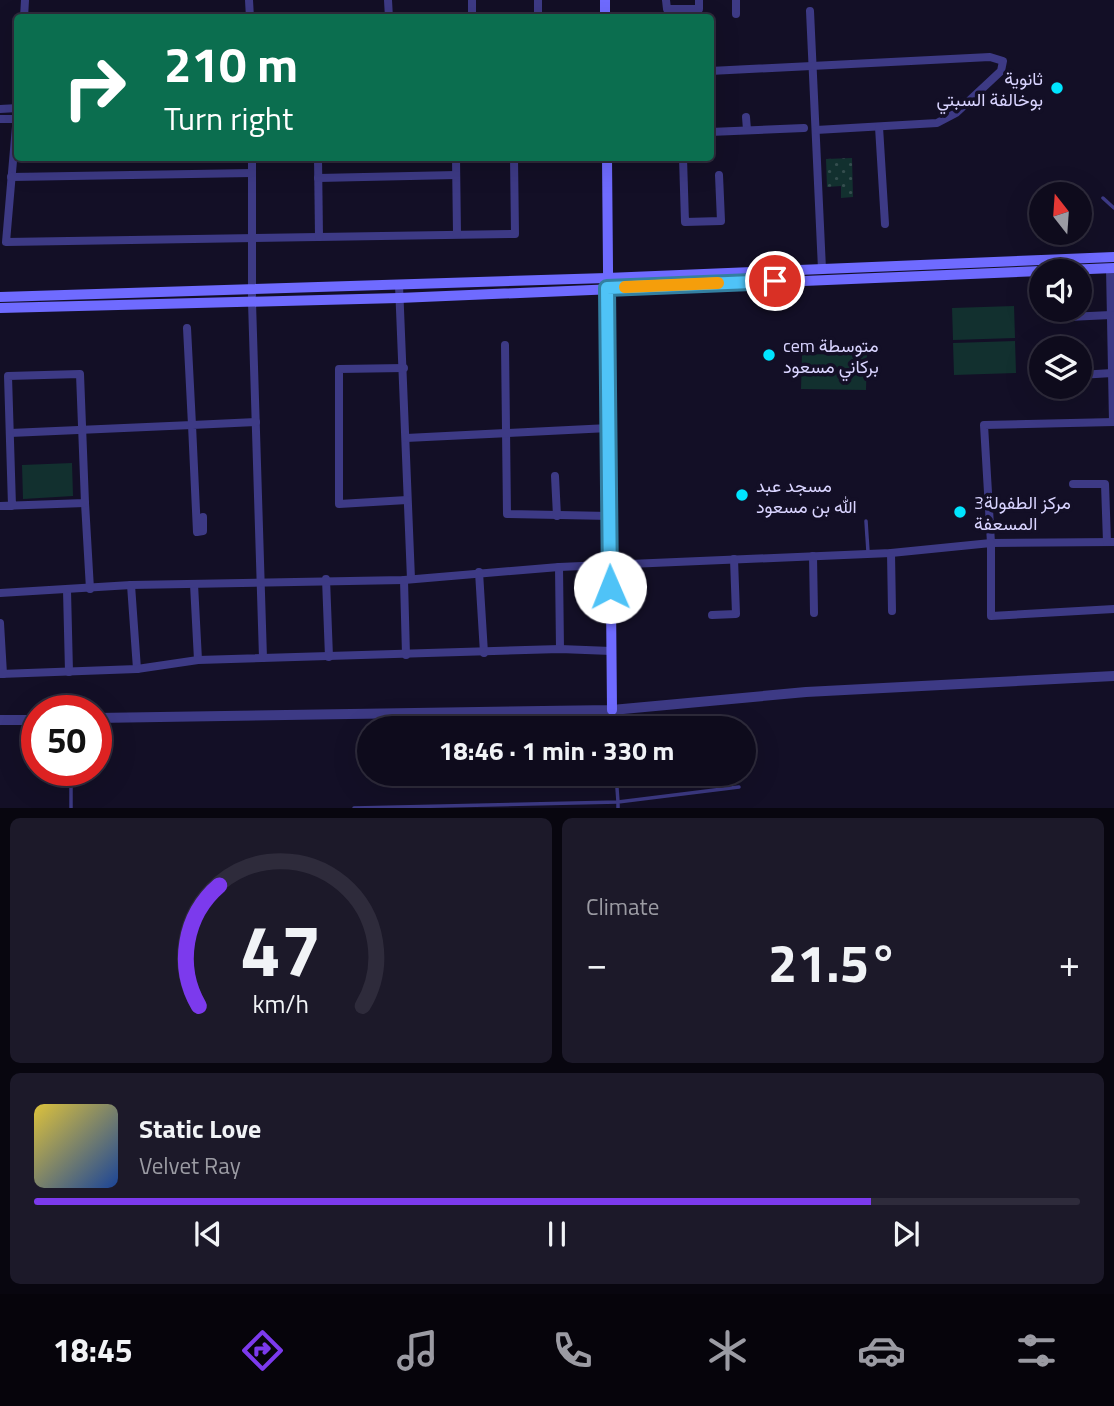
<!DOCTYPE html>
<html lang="en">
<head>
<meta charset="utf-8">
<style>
  :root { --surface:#0e0b1c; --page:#1c1929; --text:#f1f3f6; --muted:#9b9ba3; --line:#2e2b3b; --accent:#7c3aed }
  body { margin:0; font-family:"Titillium Web",Vazirmatn,sans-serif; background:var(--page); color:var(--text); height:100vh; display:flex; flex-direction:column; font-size:26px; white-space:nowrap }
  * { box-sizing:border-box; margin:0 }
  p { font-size:23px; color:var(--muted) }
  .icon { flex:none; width:38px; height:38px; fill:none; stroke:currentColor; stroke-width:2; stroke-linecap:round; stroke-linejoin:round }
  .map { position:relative; height:808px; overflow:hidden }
  .sheet { display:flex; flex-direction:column; gap:10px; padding:10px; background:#08060f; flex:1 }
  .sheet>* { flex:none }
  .banner { position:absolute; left:14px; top:14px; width:700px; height:147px; border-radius:7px; box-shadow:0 7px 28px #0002,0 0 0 2px var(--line); background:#0b6e4f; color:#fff; overflow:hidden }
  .needle { width:46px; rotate:343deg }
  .buttons { position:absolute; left:1029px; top:182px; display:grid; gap:14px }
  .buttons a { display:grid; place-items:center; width:63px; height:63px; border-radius:50%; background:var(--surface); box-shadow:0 7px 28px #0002,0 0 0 2px var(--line); font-size:35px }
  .speed { position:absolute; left:21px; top:695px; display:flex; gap:14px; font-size:35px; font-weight:700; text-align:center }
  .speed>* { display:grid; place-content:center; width:91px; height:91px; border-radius:50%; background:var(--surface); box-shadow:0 7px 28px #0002,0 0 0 2px var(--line); line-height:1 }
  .speed .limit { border:10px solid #d22; background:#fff; color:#111 }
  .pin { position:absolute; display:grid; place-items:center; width:60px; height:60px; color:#fff; margin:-30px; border:4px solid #fff; border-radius:50%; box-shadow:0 2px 7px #0007 }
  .me { position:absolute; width:77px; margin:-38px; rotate:359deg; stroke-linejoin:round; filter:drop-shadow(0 0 5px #0008) }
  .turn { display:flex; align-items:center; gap:24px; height:147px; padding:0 35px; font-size:32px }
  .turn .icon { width:91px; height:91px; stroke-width:2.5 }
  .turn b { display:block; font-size:49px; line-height:60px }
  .big { font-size:52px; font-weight:700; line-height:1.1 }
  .sheet .widget { flex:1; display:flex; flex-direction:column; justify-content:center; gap:10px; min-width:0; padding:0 24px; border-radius:10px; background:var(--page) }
  .sheet .dial { align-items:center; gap:0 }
  .dial svg { height:182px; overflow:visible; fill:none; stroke:var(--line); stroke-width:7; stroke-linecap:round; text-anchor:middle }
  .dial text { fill:var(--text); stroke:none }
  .song { display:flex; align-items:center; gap:21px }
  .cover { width:84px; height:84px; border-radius:10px; background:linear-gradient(135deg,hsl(50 70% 55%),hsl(220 70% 35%)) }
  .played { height:7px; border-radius:4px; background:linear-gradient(90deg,var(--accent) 80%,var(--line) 80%) }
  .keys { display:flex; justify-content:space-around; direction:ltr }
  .heat { display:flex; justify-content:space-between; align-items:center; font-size:38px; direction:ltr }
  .sheet .tiles { flex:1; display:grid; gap:10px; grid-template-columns:1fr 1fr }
  .widget:last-child { grid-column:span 2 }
  .trip { position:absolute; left:357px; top:716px; width:399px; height:70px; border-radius:35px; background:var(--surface); box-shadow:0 7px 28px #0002,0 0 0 2px var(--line); font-weight:700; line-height:70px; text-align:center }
  .tab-bar { display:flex; height:112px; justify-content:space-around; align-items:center; background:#06040b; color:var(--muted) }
  .tab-bar .icon { width:49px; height:49px }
  .tab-bar .selected { color:var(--accent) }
  .tab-bar b { font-size:32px; color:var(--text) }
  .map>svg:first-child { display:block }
  .grass { fill:url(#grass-dots) }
  .park { fill:#12302f }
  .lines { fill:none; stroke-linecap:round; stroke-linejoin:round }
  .service { stroke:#3d3a85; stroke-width:3.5 }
  .minor { stroke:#3d3a85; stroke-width:8 }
  .tertiary { stroke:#3d3a85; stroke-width:10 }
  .secondary { stroke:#6f6bff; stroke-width:10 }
  .route-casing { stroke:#337fa1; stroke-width:18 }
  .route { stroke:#4fc3f7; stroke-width:12 }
  .slow { stroke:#f59e0b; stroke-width:12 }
  .poi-dot { fill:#00e5ff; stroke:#130f26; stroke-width:2.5 }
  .labels { text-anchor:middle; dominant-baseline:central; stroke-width:7; stroke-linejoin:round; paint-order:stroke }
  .poi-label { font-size:18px; fill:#d9d4ff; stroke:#130f26; text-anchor:start }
</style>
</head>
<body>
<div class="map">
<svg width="1114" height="808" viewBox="0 0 1114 808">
  <defs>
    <pattern id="grass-dots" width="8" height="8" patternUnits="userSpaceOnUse" patternTransform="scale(1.75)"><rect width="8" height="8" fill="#12302f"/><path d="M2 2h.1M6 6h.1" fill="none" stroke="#344d4e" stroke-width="1.8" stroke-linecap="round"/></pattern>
  </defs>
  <rect width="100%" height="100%" fill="#130f26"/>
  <!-- grass -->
  <polygon class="grass" points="852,158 853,197 841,198 841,186 827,187 826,159"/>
  <!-- park -->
  <g class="park">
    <polygon points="1014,306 1015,338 953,340 952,308"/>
    <polygon points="1015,341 1016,373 954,375 953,343"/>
    <polygon points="802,354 867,355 866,390 801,389"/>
    <polygon points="72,463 73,496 23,499 22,465"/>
  </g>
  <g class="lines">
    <!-- service -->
    <g class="service">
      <polyline points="1103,198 1114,208"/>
      <polyline points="866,521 868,552"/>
      <polyline points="612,712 613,728"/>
      <polyline points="71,770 71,808"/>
      <polyline points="354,808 618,802 616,774"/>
      <polyline points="618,808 618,802 739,787"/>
    </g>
    <!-- minor -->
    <g class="minor">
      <polyline points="249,0 250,18"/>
      <polyline points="388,0 389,18"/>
      <polyline points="472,0 472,18"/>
      <polyline points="538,0 538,18"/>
      <polyline points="666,0 667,9 699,9 699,0"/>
      <polyline points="736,0 736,14"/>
      <polyline points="810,11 822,269"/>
      <polyline points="24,18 25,0"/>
      <polyline points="710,71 990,57 1003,61 1001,71 956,113 937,123 816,130"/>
      <polyline points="18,103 6,242 515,234 514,158"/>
      <polyline points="0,109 18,108"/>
      <polyline points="746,117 747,130"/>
      <polyline points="0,119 18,119"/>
      <polyline points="879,127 885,224"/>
      <polyline points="710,132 804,128"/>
      <polyline points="252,158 252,302 263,658"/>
      <polyline points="318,158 319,237"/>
      <polyline points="456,158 457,234"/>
      <polyline points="683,158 685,222 721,221 719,175"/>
      <polyline points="11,177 252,173"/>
      <polyline points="318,178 456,175"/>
      <polyline points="1110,268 1113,422"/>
      <polyline points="399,285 411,579"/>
      <polyline points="1068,317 1111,315"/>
      <polyline points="505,345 507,514 610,516"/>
      <polyline points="404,368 339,369 339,504 407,500"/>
      <polyline points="1080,375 1112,373"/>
      <polyline points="1114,422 984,425 991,543 1114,542"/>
      <polyline points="10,433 192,425 187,328"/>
      <polyline points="406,438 609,428"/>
      <polyline points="555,476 557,516"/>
      <polyline points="1073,484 1105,484 1107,542"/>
      <polyline points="85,503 90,589"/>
      <polyline points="0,506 85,503 80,374 8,376 12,506"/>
      <polyline points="203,517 203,531 197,532 192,425 256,422"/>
      <polyline points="891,553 892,611"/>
      <polyline points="813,556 814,613"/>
      <polyline points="559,567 560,649"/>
      <polyline points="479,572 484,653"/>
      <polyline points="326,579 329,657"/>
      <polyline points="404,580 406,655"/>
      <polyline points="194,584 198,660"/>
      <polyline points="131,585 137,669"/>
      <polyline points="67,590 69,672"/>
      <polyline points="0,593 131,585 404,580 559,567 891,553 991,543 991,616 1114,609"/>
      <polyline points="712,615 736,614 734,559"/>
      <polyline points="0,623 3,674"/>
      <polyline points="0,674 137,669 198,660 560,649 611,651"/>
    </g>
    <!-- tertiary -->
    <g class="tertiary">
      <polyline points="96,718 612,710 806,692 1114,676"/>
      <polyline points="0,720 37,720"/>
    </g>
    <!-- secondary -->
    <g class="secondary">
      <polyline points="605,18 605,0"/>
      <polyline points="607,158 612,710"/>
      <polyline points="0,297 607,278 1114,257"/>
      <polyline points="0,308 399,298 1114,268"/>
    </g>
  </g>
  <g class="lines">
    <!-- route casing -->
    <g class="route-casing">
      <polyline id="route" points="610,587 607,288 775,281"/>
    </g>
    <!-- route -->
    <use href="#route" class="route"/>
    <!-- slow -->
    <polyline class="slow" points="625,287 718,283"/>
  </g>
  <!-- markers -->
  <g class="poi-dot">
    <circle cx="1057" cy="88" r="7"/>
    <circle cx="769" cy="355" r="7"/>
    <circle cx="742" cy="495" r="7"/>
    <circle cx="960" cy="512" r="7"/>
  </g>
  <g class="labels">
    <!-- poi labels -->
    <g class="poi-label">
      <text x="1043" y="78" text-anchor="end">ثانوية<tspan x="1043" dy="21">بوخالفة السبتي</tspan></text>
      <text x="783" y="345">cem متوسطة<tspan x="783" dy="21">بركاني مسعود</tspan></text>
      <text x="756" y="485">مسجد عبد<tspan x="756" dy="21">الله بن مسعود</tspan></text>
      <text x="974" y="502">3مركز الطفولة<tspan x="974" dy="21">المسعفة</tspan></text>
    </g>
  </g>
</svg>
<div class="buttons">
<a><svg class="needle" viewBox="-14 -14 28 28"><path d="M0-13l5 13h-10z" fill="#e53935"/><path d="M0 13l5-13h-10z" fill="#9b9ba3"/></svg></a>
<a><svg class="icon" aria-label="sound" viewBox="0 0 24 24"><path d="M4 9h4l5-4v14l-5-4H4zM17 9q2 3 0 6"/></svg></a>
<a><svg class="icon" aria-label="layers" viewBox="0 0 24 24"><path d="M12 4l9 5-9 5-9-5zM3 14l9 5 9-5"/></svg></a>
</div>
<div class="speed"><div class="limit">50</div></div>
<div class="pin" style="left:775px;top:281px;background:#d93025"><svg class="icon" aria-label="arrive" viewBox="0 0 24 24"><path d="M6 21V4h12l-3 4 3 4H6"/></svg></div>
<svg class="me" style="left:610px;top:587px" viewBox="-20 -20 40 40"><circle r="19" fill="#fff"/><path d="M0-13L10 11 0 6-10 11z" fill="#4fc3f7"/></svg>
<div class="trip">18:46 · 1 min · 330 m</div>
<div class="banner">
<div class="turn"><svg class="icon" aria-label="right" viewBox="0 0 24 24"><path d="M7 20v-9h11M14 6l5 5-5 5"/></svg><div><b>210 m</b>Turn right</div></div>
</div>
</div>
<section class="sheet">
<div class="tiles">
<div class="widget dial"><svg viewBox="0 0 100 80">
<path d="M14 69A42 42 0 1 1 86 69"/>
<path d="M14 69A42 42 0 0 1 23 16" stroke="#7c3aed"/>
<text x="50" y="56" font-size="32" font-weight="700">47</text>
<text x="50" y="72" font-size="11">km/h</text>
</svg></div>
<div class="widget"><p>Climate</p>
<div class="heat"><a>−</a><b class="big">21.5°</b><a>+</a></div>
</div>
<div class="widget">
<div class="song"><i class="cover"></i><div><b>Static Love</b><p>Velvet Ray</p></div></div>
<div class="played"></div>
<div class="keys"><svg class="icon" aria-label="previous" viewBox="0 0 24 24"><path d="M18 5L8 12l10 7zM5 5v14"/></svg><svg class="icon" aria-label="pause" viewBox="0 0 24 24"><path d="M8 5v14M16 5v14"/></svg><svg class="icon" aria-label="next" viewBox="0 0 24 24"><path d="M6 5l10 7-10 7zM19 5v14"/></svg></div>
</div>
</div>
</section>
<nav class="tab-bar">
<b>18:45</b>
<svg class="icon selected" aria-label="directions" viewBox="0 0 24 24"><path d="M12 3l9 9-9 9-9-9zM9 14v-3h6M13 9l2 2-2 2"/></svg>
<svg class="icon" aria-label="music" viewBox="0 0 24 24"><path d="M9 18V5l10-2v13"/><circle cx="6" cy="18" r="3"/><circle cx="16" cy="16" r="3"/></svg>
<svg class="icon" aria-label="phone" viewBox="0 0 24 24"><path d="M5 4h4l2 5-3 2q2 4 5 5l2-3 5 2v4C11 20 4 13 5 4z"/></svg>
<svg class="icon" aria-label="climate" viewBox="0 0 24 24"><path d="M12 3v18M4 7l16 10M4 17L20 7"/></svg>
<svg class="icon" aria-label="car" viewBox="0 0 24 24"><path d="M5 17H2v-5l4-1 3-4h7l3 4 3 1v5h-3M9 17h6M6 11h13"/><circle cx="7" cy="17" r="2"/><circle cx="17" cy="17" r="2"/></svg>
<svg class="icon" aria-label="filters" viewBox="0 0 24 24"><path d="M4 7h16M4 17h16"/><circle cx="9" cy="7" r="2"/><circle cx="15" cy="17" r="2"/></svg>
</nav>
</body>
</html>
